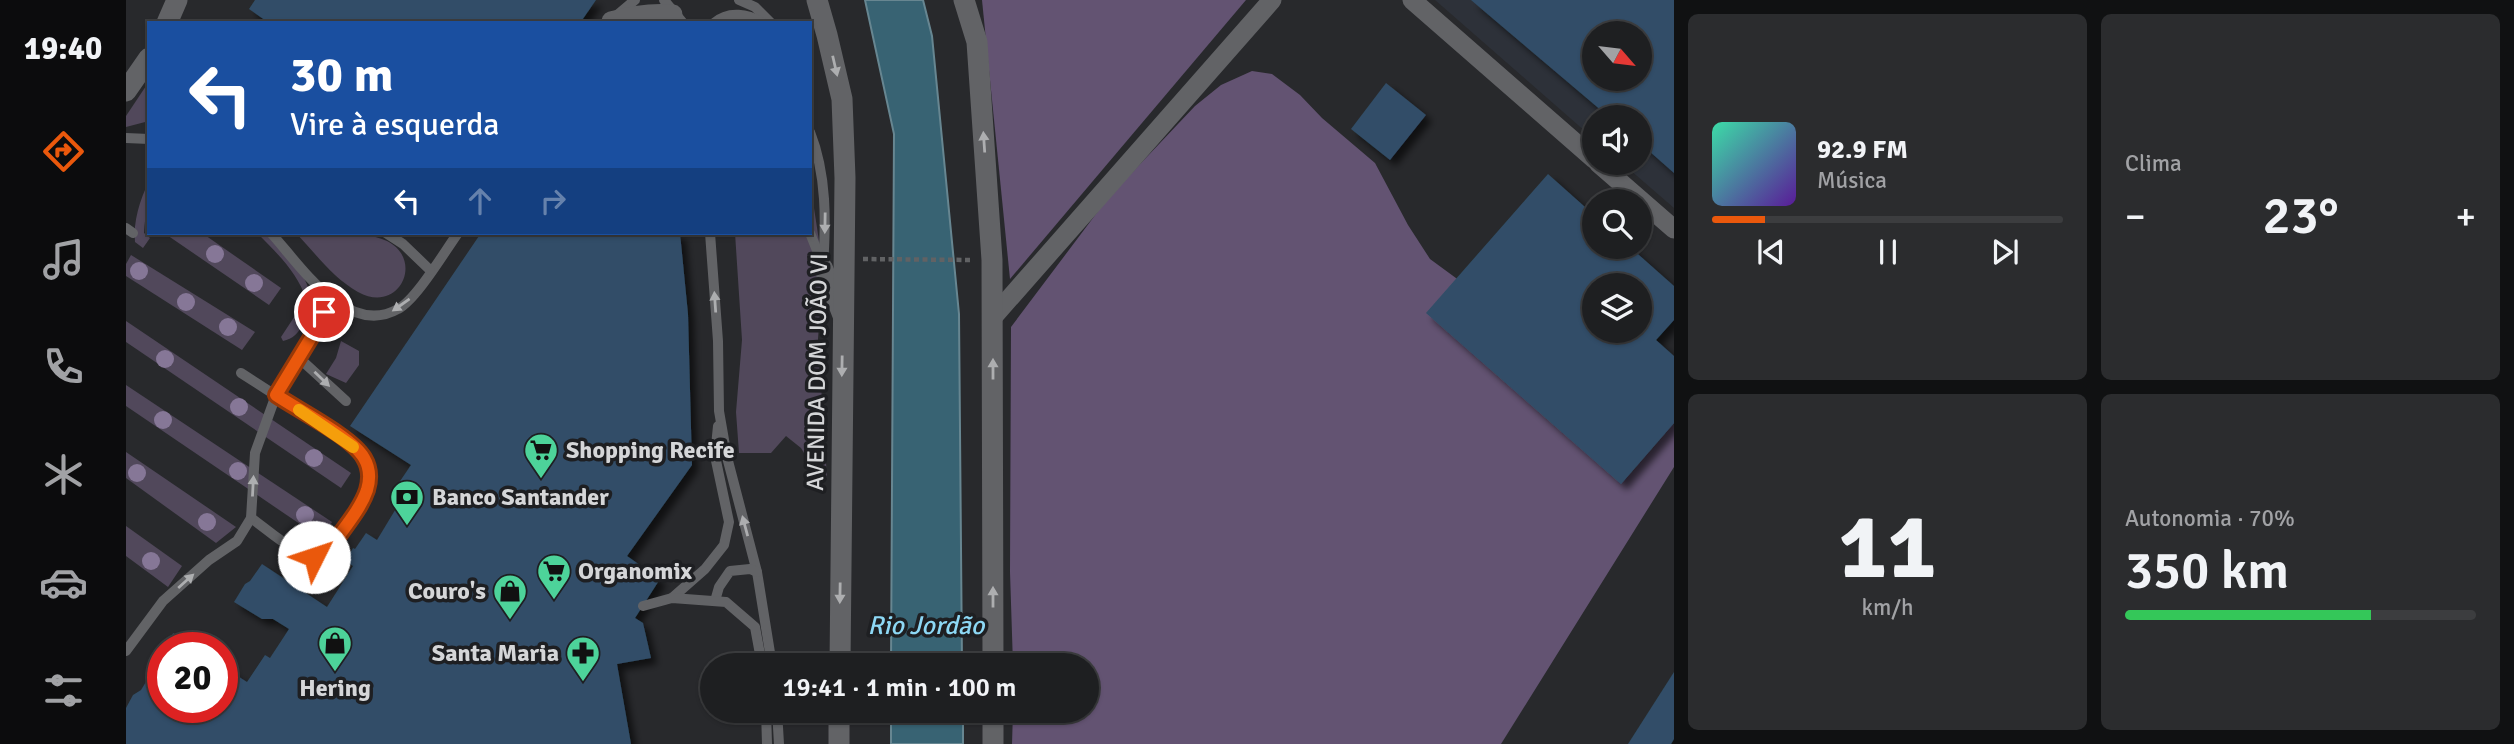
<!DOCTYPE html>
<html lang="pt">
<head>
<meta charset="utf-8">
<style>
  :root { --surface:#1e1f21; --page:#2b2c2e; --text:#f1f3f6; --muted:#a1a2a5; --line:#3c3d3f; --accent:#ea580c }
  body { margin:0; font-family:Signika,sans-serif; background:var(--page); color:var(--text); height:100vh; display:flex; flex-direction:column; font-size:26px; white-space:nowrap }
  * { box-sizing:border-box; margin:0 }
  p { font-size:23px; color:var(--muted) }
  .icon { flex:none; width:38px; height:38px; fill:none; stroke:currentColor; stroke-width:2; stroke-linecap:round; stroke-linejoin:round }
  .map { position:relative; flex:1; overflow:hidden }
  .sheet { display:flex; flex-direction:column; gap:14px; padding:14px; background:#101112; width:840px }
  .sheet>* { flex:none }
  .banner { position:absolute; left:21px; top:21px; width:665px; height:214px; border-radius:0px; box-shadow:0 2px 5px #0004,0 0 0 2px var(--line); background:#1a4fa0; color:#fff; overflow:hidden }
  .needle { width:46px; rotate:118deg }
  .controls { position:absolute; left:1456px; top:21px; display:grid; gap:14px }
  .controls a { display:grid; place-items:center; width:70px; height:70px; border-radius:50%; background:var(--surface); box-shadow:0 2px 5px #0004,0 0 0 2px var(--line); font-size:35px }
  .speed { position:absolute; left:21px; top:632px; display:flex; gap:14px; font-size:35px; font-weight:700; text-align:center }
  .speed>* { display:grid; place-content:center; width:91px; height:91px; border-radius:50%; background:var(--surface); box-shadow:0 2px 5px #0004,0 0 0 2px var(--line); line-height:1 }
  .speed .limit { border:10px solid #d22; background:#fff; color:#111 }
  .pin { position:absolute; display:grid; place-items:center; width:60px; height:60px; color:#fff; margin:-30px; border:4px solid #fff; border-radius:50%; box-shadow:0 2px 7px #0007 }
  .me { position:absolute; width:77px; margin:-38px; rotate:49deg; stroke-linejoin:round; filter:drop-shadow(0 0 5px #0008) }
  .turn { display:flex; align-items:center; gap:24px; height:147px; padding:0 28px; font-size:32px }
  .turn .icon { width:91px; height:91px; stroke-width:2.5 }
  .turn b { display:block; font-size:49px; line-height:60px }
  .lanes { display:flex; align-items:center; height:66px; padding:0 28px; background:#0003; justify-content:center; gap:35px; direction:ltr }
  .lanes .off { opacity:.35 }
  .big { font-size:52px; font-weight:600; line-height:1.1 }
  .sheet .widget { flex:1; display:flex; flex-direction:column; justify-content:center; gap:10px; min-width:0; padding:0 24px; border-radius:10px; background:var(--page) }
  .sheet .dial { align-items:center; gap:0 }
  .dial b { font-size:91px; line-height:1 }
  .song { display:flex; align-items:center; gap:21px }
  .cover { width:84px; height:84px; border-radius:10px; background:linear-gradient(135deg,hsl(160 70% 55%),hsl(270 70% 35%)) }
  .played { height:7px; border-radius:4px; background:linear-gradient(90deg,var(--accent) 15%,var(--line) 15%) }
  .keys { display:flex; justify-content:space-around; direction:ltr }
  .heat { display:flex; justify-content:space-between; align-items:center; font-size:38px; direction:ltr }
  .charge { height:10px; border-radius:5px; background:linear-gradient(90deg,#34c759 70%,var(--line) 0) }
  .sheet .tiles { flex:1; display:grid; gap:14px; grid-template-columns:repeat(2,1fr) }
  .trip { position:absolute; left:574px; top:653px; width:399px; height:70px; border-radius:35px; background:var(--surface); box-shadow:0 2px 5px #0004,0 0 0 2px var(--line); font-weight:600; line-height:70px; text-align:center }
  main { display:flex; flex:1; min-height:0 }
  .tabs { display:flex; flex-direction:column; width:126px; justify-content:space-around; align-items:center; background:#0c0c0d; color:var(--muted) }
  .tabs .icon { width:49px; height:49px }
  .tabs .active { color:var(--accent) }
  .tabs b { font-size:32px; color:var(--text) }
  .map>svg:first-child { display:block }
  .built { fill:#2d3139; fill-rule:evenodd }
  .green { fill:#51485b }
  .forest { fill:#635372 }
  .water { fill:#386373; stroke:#678691; stroke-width:2 }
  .building { fill:#314e67; fill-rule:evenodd; filter:url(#shadow) }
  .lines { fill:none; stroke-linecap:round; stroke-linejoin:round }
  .path { stroke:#616264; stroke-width:4.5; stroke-dasharray:5 3.5; stroke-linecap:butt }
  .lane { stroke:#626366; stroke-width:10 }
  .street { stroke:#626366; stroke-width:19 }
  .secondary { stroke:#626366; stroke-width:21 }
  .tree { fill:#867797 }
  .oneway { fill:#adaeb0 }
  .route-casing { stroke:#983908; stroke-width:18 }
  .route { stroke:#ea580c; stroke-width:12 }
  .slow { stroke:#f59e0b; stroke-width:12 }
  .labels { text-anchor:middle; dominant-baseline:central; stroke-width:7; stroke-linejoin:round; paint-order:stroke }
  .street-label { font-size:24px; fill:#d5d6d8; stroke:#1e1f22 }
  .poi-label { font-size:24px; font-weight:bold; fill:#d5d6d8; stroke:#1e1f22; text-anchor:start }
  .water-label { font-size:26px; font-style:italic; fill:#8dd8f5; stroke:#1e1f22 }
</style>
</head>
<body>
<main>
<nav class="tabs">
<b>19:40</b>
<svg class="icon active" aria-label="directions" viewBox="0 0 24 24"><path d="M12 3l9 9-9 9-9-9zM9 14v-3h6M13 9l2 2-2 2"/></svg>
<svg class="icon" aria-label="music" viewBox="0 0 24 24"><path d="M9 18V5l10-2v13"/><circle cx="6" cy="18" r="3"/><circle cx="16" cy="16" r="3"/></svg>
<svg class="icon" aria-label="phone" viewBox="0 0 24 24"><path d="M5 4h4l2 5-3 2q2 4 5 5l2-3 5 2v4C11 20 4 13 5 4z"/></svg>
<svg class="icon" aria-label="climate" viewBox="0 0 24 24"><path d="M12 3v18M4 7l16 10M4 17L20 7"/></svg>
<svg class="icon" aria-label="car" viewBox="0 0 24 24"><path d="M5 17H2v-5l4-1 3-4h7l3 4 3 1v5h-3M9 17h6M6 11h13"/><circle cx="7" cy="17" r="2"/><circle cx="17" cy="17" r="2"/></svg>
<svg class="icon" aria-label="filters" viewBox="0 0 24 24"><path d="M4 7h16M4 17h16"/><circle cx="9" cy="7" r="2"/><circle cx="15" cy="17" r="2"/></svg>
</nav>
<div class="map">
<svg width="1548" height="744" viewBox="0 0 1548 744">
  <defs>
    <filter id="shadow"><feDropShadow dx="6" dy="6" stdDeviation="3.5" flood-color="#0009"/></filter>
  </defs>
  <rect width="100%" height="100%" fill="#28292c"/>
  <!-- built -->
  <path class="built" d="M1309,0H1548V208L1496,163H1514V117H1468V139ZM1468,33H1514V79H1468Z"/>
  <!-- green -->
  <g class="green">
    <polygon points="20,86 23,92 23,121 0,127 0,116"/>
    <path d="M23,181C23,199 19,215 18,233L24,238L17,248L9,242C7,221 14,200 23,181Z"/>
    <polygon points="684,204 688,208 697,267 692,339 701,478 691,475 675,448 660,436 645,453 613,453 610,412 616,340 609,233 684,233"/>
    <polygon points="38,233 76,233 155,288 143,305"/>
    <path d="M131,233H140C164,261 200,286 177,325C172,333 167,339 157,341L155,337L180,299C172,273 150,252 131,233Z"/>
    <path d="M170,233C194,233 239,230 261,241C299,260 273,315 232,292C207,278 190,254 170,233Z"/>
    <polygon points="5,255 129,332 116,350 0,276 0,264"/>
    <polygon points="0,321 225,473 215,488 0,342"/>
    <polygon points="215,341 233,351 233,365 220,383 200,374 210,358"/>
    <polygon points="0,385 206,522 196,539 0,406"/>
    <polygon points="0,452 110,527 90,543 0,478"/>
    <polygon points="0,526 56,566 42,587 0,556"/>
  </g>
  <!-- forest -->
  <g class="forest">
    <polygon points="856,0 1120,0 884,279"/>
    <polygon points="1126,71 1146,74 1174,95 1196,118 1249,163 1282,225 1304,259 1334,281 1548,416 1548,467 1375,744 886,744 887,711 961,710 961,665 887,665 884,572 885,327 982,198 1069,106 1095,85"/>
  </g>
  <!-- water -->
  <g class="water">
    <polygon points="739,0 797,0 806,36 833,314 836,665 765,665 768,134"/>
    <rect x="765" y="711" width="72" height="33"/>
  </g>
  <!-- building -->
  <g class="building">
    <polygon points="129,0 470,0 454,23 143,23 123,9"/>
    <path d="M1345,0H1548V173L1514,143V117H1483ZM1468,33H1514V79H1468Z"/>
    <polygon points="1260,83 1300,115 1264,160 1225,129"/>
    <path d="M1422,174L1468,215V247H1504L1548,286V320L1530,340L1548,356V423L1495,484L1300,313ZM1468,285H1514V331H1468Z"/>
    <polygon points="355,233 554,233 562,314 566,465 501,556 534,579 509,618 517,623 525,658 491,664 505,744 0,744 0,708 7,695 15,690 37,654 37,707 96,707 96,666 121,682 139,655 144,658 163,629 147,619 136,619 108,602 119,584 124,581 136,564 201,607 227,566 219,561 227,548 229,549 240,533 251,540 277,497 268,490 285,465 224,426"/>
    <polygon points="47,633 69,648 41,648"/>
    <polygon points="1548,672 1548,739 1545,744 1502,744"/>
  </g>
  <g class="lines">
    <!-- path -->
    <polyline class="path" points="737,259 844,260"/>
    <!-- lane -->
    <g class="lane">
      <polyline points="538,0 557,23"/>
      <polyline points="613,0 629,7 645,23"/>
      <polyline points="490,16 509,0"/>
      <path d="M588,23C603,10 622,14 637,23"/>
      <path d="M684,132C701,175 700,222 697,267"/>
      <polyline points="0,138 23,139"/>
      <polyline points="0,228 7,233"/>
      <path d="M145,233C174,265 221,338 272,309C290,300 319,251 332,233"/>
      <polyline points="260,233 277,244 304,270"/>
      <polyline points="584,233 592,341 593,411 601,457 631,572 646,665"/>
      <polyline points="684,233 696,263"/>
      <polyline points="172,357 220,401"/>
      <path d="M115,373L216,438L235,453L240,461L244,477L240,492L203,550L195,557C170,557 145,532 125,518"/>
      <polyline points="546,598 579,569 598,545 603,522 589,456 592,426"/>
      <polyline points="589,601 593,587 604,571 624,569 631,572"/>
      <polyline points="517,606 546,598 600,602 629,627 636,665"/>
      <polyline points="0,651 37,601 83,560 111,541 125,518 129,453 150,395 192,326 198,312"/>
      <polyline points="640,710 641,744"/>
      <polyline points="651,710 653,744"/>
    </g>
    <!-- street -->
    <g class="street">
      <polyline points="1286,0 1468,159"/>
      <path d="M485,21C506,15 525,12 547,14"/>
      <polyline points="1472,163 1548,229"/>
      <polyline points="697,267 717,318"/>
      <polyline points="868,316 1146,0"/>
    </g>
    <!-- secondary -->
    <g class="secondary">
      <polyline points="691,0 701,35 716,99 719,178 714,665"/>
      <polyline points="838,0 851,42 866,260 867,665"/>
      <polyline points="41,23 51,0"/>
      <polyline points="0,91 23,58"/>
      <polyline points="713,744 713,710"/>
      <polyline points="867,744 867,710"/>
    </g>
  </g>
  <!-- trees -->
  <g class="tree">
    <circle cx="89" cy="254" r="9"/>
    <circle cx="13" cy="271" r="9"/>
    <circle cx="128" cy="283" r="9"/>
    <circle cx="60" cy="302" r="9"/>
    <circle cx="102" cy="327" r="9"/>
    <circle cx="39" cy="359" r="9"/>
    <circle cx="113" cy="407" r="9"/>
    <circle cx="37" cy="420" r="9"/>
    <circle cx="188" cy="458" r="9"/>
    <circle cx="112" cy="471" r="9"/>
    <circle cx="11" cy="473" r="9"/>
    <circle cx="179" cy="515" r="9"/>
    <circle cx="81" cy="522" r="9"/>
    <circle cx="25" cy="561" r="9"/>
  </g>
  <!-- one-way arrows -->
  <defs><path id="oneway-solid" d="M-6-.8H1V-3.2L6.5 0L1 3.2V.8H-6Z" transform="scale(1.75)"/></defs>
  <g class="oneway">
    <use href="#oneway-solid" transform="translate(709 66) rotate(77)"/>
    <use href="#oneway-solid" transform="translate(858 142) rotate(-94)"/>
    <use href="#oneway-solid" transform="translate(699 223) rotate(91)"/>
    <use href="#oneway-solid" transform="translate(589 302) rotate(-94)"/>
    <use href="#oneway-solid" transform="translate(275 305) rotate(145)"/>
    <use href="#oneway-solid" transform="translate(716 366) rotate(91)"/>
    <use href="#oneway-solid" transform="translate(867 369) rotate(-90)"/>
    <use href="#oneway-solid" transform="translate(196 379) rotate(44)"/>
    <use href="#oneway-solid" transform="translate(127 486) rotate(-87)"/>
    <use href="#oneway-solid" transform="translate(619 526) rotate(-105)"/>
    <use href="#oneway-solid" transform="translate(60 581) rotate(-42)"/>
    <use href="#oneway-solid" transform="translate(714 593) rotate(91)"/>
    <use href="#oneway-solid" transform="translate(867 597) rotate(-90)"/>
  </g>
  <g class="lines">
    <!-- route casing -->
    <g class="route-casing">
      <path id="route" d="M188,557H195L203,550C215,531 234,511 241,490C244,480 244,468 238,458C226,437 172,410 150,395L192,326L198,312"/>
    </g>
    <!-- route -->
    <use href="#route" class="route"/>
    <!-- slow -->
    <polyline class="slow" points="173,410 227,447"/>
  </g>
  <!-- icons -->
  <defs>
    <g id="supermarket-pin" transform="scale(1.75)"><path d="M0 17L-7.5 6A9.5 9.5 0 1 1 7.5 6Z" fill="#4dd39a" stroke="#1e1f22"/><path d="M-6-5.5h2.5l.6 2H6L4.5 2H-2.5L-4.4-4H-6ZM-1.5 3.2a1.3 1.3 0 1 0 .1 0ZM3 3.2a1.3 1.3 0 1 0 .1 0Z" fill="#111"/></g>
    <g id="bank-pin" transform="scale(1.75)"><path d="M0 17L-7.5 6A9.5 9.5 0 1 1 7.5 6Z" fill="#4dd39a" stroke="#1e1f22"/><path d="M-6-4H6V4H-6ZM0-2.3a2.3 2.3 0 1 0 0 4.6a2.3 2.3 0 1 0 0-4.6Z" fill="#111"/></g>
    <g id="shop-pin" transform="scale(1.75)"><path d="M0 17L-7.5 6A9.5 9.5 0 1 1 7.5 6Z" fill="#4dd39a" stroke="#1e1f22"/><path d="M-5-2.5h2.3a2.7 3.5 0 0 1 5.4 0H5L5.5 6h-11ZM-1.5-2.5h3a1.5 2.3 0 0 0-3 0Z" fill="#111"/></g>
    <g id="pharmacy-pin" transform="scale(1.75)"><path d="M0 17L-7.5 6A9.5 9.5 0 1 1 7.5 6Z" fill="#4dd39a" stroke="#1e1f22"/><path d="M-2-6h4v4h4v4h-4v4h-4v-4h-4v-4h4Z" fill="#111"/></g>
  </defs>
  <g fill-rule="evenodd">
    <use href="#supermarket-pin" x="415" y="450"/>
    <use href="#bank-pin" x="281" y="497"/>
    <use href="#supermarket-pin" x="428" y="571"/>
    <use href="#shop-pin" x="384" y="591"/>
    <use href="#shop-pin" x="209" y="643"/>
    <use href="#pharmacy-pin" x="457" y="653"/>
  </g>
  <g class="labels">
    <!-- street labels -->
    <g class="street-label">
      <text transform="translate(691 372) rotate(-89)">AVENIDA DOM JOÃO VI</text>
    </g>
    <!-- poi labels -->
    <g class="poi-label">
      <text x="440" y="450">Shopping Recife</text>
      <text x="306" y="497">Banco Santander</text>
      <text x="452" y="571">Organomix</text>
      <text x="360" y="591" text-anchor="end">Couro's</text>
      <text x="433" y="653" text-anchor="end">Santa Maria</text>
      <text x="209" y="688" text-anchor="middle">Hering</text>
    </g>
    <!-- water labels -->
    <g class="water-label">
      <text x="800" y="626">Rio Jordão</text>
    </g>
  </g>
</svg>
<div class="controls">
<a><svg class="needle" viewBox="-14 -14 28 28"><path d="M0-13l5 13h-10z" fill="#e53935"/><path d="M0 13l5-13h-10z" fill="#a1a2a5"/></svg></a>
<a><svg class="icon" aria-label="sound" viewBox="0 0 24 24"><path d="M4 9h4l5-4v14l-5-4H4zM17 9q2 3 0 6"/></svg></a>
<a><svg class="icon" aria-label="search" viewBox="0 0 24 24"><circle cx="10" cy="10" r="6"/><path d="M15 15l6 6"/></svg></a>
<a><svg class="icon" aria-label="layers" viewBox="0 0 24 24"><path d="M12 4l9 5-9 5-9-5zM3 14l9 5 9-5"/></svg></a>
</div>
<div class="speed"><div class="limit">20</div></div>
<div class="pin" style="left:198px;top:312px;background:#d93025"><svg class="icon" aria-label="arrive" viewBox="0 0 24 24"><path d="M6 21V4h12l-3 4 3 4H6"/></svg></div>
<svg class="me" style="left:188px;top:557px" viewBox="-20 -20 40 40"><circle r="19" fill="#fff"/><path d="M0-13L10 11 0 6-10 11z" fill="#ea580c"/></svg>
<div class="trip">19:41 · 1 min · 100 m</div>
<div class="banner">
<div class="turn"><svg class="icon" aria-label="left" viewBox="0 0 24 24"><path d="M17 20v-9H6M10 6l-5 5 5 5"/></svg><div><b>30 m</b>Vire à esquerda</div></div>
<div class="lanes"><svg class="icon" aria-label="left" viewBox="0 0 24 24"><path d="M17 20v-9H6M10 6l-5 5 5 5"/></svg><svg class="icon off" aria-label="ahead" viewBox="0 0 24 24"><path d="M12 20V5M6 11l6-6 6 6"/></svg><svg class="icon off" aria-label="right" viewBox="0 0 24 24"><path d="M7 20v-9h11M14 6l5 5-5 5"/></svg></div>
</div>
</div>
<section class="sheet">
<div class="tiles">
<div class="widget">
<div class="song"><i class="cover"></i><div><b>92.9 FM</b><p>Música</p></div></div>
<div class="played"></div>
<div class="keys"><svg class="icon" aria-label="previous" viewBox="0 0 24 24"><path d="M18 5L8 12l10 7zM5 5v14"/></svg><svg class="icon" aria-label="pause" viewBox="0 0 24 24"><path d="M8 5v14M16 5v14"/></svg><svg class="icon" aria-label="next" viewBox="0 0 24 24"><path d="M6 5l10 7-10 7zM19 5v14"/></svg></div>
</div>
<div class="widget"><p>Clima</p>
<div class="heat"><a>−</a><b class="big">23°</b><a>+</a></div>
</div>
<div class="widget dial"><b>11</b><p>km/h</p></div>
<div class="widget"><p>Autonomia · 70%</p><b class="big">350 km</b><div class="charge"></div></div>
</div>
</section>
</main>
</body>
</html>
